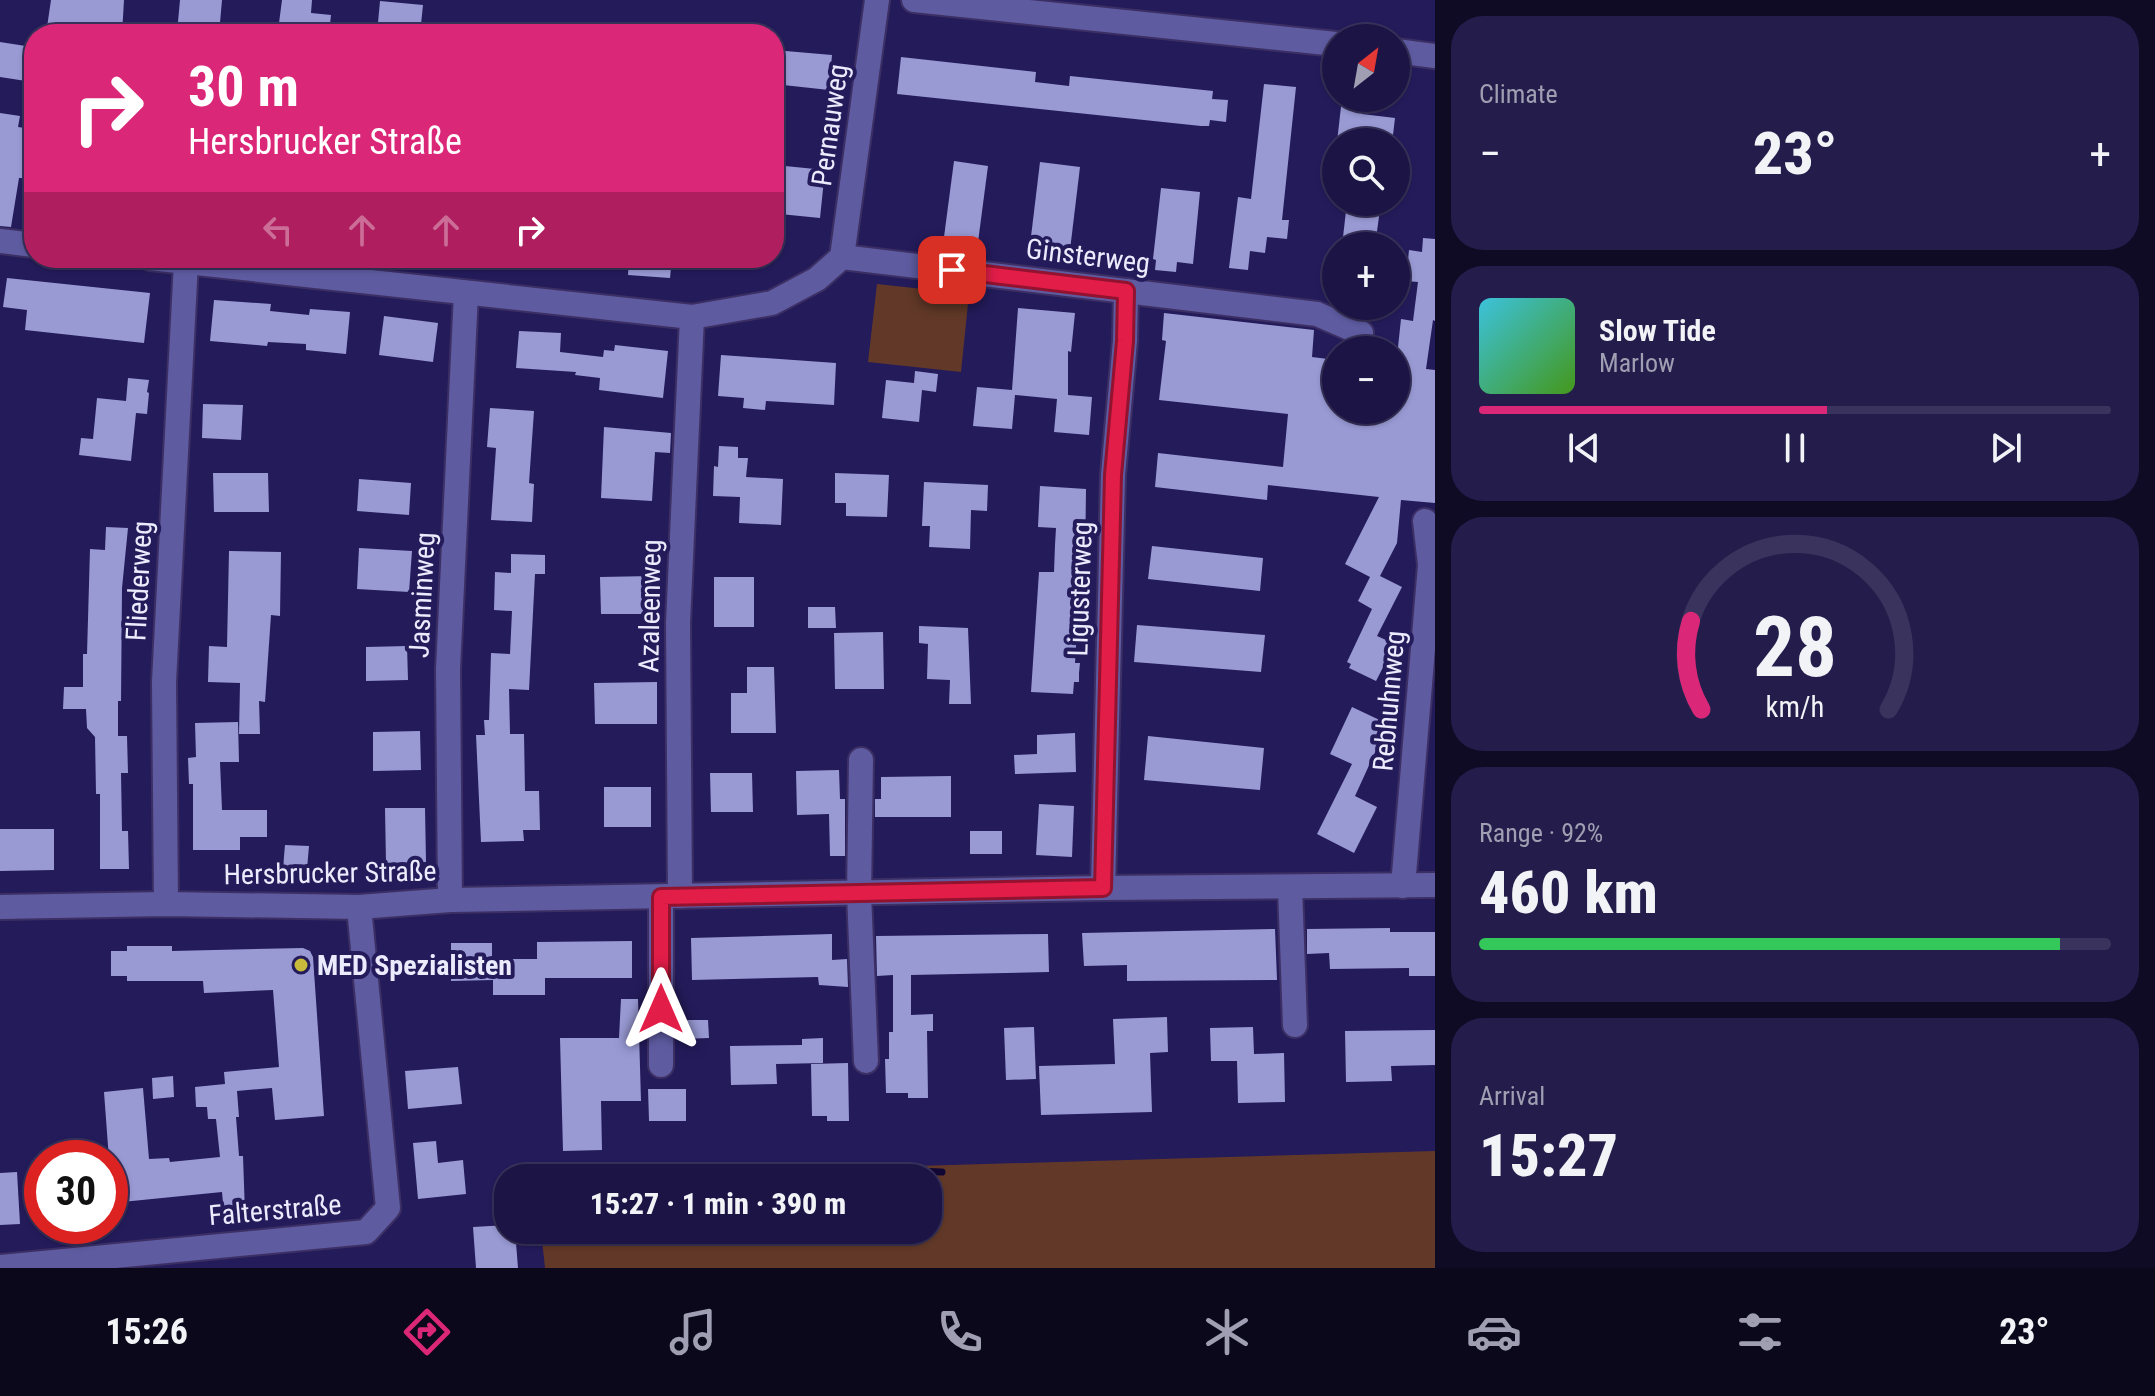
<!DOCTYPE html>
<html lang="en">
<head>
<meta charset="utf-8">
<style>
  :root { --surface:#1b1444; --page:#241d4b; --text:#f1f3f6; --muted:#a09eb2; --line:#39335d; --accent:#db2777 }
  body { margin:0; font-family:"Roboto Condensed",sans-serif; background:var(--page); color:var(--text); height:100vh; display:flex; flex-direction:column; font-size:30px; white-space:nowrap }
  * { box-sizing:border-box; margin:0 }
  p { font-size:26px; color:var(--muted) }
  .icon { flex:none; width:44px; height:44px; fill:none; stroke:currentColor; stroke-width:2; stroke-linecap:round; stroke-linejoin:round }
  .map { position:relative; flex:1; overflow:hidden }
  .sheet { display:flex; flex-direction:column; gap:16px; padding:16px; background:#0f0b25; width:720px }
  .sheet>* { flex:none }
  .top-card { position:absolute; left:24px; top:24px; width:760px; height:244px; border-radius:32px; box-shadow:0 2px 6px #0004,0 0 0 2px var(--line); background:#db2777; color:#fff; overflow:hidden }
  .needle { width:52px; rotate:31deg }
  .fabs { position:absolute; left:1322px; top:24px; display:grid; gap:16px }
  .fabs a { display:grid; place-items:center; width:88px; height:88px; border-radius:50%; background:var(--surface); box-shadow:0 2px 6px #0004,0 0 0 2px var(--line); font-size:40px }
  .speed { position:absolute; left:24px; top:1140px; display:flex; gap:16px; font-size:40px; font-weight:700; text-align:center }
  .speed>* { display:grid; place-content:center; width:104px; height:104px; border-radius:50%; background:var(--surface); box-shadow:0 2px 6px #0004,0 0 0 2px var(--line); line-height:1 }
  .speed .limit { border:12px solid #d22; background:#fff; color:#111 }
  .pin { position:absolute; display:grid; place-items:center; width:68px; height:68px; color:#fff; margin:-34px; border-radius:16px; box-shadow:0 4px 12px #0006 }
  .me { position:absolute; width:88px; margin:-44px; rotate:0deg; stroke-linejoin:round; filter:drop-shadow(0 0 6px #0008) }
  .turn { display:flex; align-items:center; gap:28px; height:168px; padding:0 32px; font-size:36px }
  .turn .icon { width:104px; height:104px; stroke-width:2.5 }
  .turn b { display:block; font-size:56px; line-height:68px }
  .lanes { display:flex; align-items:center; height:76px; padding:0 32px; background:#0003; justify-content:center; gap:40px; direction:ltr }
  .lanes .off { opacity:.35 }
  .big { font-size:60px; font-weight:800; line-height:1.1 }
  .sheet .card { flex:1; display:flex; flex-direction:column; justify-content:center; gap:12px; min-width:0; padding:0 28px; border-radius:32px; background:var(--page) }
  .sheet .dial { align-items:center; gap:0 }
  .dial svg { height:208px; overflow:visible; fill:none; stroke:var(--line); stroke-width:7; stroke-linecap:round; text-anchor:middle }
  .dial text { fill:var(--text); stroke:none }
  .song { display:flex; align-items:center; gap:24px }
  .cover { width:96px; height:96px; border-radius:12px; background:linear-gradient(135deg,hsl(190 70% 55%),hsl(100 70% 35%)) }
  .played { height:8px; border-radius:4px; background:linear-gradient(90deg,var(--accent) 55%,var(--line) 55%) }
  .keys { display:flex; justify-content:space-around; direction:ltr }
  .heat { display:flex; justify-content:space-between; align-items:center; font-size:44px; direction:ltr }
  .charge { height:12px; border-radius:6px; background:linear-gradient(90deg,#34c759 92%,var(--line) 0) }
  .trip { position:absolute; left:494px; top:1164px; width:448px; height:80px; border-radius:32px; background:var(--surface); box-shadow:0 2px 6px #0004,0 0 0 2px var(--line); font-weight:800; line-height:80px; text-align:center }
  .tabs { display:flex; height:128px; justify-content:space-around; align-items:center; background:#0b081b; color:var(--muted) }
  .tabs .icon { width:56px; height:56px }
  .tabs .on { color:var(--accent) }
  .tabs b { font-size:36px; color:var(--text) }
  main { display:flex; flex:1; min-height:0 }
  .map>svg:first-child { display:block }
  .green { fill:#623928 }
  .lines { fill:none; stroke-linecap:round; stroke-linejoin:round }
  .stream { stroke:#100735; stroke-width:7 }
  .building { fill:#999ad4 }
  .minor-casing { stroke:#3c2f64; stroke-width:28 }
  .minor { stroke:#5e5ba1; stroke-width:24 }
  .route-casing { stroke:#92132f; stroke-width:20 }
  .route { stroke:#e11d48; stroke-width:14 }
  .poi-dot { fill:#c8bb3b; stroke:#241b5b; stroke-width:3 }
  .labels { text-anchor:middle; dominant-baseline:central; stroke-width:8; stroke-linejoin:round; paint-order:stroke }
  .street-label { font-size:28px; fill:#eaebfc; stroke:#241b5b }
  .poi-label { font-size:28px; font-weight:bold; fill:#eaebfc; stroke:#241b5b; text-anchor:start }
</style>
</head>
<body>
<main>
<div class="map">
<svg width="1435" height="1268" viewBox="0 0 1435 1268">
  <rect width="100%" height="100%" fill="#241b5b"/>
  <!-- green -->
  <g class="green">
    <polygon points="877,284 969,294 961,372 868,362"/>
    <polygon points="1435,1151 1435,1268 545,1268 541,1230 928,1230 928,1178 722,1178 850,1168"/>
  </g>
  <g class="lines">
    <!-- stream -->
    <polyline class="stream" points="862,1169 942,1172"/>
  </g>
  <!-- building -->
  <g class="building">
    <polygon points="51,0 124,0 122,34 46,34"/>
    <polygon points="180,0 222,0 219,34 177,32"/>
    <polygon points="282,0 312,0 311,13 331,15 329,34 298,34 300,26 279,23"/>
    <polygon points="380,1 423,5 420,34 377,33"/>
    <polygon points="0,42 32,47 26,81 0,77"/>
    <polygon points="774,50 832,55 829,90 774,84"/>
    <polygon points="901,57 1036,72 1035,82 1069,86 1070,76 1213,91 1212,99 1228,100 1226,122 1210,120 1209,126 1201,126 897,94"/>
    <polygon points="1264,84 1296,87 1282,220 1289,220 1287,239 1267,237 1265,253 1250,251 1248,270 1229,268 1238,197 1251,199"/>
    <polygon points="1342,98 1363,98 1362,114 1395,118 1393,135 1373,133 1372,142 1337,142"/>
    <polygon points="0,113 20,116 18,127 32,129 23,178 19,178 11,227 0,226"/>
    <polygon points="954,161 988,166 978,242 944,237"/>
    <polygon points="1040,162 1080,167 1070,250 1030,245"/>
    <polygon points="785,166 825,170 820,218 780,214"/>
    <polygon points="1161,188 1200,192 1193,264 1177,262 1176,272 1155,270 1156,260 1153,259"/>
    <polygon points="1347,202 1381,202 1375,246 1342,246"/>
    <polygon points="1423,238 1435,239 1435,321 1433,320 1426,369 1435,370 1435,503 1401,500 1397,543 1380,576 1402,587 1377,636 1395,644 1376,681 1349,668 1351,664 1347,662 1372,609 1358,601 1370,577 1345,564 1379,497 1268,485 1267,500 1155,487 1158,453 1283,467 1288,414 1159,400 1166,341 1162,340 1164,313 1314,330 1312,357 1336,360 1336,410 1396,414 1396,366 1401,319 1413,321 1418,282 1406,281 1409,250 1422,252"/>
    <polygon points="629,258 672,258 670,278 628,275"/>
    <polygon points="7,278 150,293 144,343 25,330 27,310 3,307"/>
    <polygon points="214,300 271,304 270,311 309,315 310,309 350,312 346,354 306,350 306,344 268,342 267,346 210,341"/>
    <polygon points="1018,308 1075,313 1071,352 1068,351 1068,395 1092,397 1089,435 1054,432 1057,399 1015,395 1012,429 973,426 977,387 1012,390"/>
    <polygon points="384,316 438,323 433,362 379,355"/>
    <polygon points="519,331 561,333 560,352 603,357 604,350 614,351 615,345 668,351 663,398 599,390 600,378 575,375 576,372 516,368"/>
    <polygon points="721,355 836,363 834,405 766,401 765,410 743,408 744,398 718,396"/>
    <polygon points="915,371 938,374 936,392 922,390 919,422 882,418 886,380 914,383"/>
    <polygon points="128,378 149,380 147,392 149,393 147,414 136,413 131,461 79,455 81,438 93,439 97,398 126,401"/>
    <polygon points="203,404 243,405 241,440 202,438"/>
    <polygon points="490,408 534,411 529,483 534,484 532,522 491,520 496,448 487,447"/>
    <polygon points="604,427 671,433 670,453 655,452 652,501 601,498"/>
    <polygon points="719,446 738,447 738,458 748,458 746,477 783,479 781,525 739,523 740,497 713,496 714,466 718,467"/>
    <polygon points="213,473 268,473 269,512 214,512"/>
    <polygon points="835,473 889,475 887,517 846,516 846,503 835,503"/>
    <polygon points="359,479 411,483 409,515 357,511"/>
    <polygon points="924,482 988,485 987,511 971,510 970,549 929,547 930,526 922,526"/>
    <polygon points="1040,486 1086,489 1085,566 1081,566 1075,663 1080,663 1079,673 1079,682 1074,682 1073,694 1031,692 1039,572 1054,572 1055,545 1056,528 1038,527"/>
    <polygon points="106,527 128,528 122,588 121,701 118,701 118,736 127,736 128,773 121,773 122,831 128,831 129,869 100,869 100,794 96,794 95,737 87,728 86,709 63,709 64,687 83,687 83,654 87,654 90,549 105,550"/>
    <polygon points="1152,546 1263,558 1260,591 1148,579"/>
    <polygon points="359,548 412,551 409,592 357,589"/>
    <polygon points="229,551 281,552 280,616 271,615 265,702 259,701 260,734 239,734 240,683 208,682 209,646 227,647"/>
    <polygon points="511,554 545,555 545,574 535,574 529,690 509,689 510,734 524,734 525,791 539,791 540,830 523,830 524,841 481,842 476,735 485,735 484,720 489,720 491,653 510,654 512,611 494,610 495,572 511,573"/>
    <polygon points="652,576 652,614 601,614 600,577"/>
    <rect x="714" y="577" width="40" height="50"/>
    <polygon points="808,607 835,607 836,628 808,628"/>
    <polygon points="1137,625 1265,635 1261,672 1134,662"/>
    <polygon points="919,626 968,628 971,704 949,704 950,680 927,679 928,644 919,643"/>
    <polygon points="883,632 884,689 835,689 834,633"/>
    <polygon points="407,646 408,680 366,681 366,647"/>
    <polygon points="747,667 774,667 776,733 731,733 731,693 747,693"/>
    <polygon points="657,682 657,724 595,724 594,683"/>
    <polygon points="1352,707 1388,724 1355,796 1377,807 1354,853 1317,834 1352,764 1330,754"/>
    <polygon points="238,722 239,762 220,762 222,810 267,810 267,837 240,837 240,850 193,850 193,784 189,784 188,758 196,757 195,723"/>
    <polygon points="420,731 421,770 373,771 373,732"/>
    <polygon points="1075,733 1076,772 1015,774 1014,755 1037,754 1037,735"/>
    <polygon points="1148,736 1264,748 1260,790 1144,780"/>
    <polygon points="839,770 840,799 845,799 845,856 830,856 829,814 797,815 796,771"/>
    <polygon points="710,773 752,773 753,812 711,812"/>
    <polygon points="951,776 951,817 875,817 875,799 881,799 881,777"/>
    <rect x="604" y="787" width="47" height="40"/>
    <polygon points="1039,804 1074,806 1072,857 1036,855"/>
    <polygon points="385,808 425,808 426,862 386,863"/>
    <polygon points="0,829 54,829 54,870 0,871"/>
    <rect x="970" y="831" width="32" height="23"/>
    <polygon points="285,845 309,846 307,869 283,868"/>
    <polygon points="1390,928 1390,932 1435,932 1435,976 1409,976 1409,968 1330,969 1329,953 1307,954 1307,929"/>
    <polygon points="1275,929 1277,980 1127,981 1127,965 1084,966 1082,933"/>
    <polygon points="832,934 832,960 847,959 848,987 819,985 818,977 692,980 691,938"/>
    <polygon points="1048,934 1049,972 911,975 911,1015 933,1014 933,1031 927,1031 928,1098 908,1098 908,1093 886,1093 885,1059 889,1059 889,1032 893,1032 893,975 877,976 876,936"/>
    <polygon points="632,941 632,978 545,978 545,995 493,995 493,980 451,981 451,943 492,943 492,959 537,959 537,942"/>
    <polygon points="127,946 172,946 172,951 303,948 310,951 313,957 324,1116 275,1120 272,1088 237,1091 239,1117 236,1117 239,1156 243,1156 245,1213 224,1214 222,1192 122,1202 119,1172 110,1173 104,1092 143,1088 149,1159 169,1158 170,1162 220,1157 216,1119 208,1119 207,1107 196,1107 195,1087 225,1084 224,1072 279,1067 273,990 204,993 203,981 127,981 127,976 111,976 111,951 127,951"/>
    <polygon points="621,999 638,999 641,1101 601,1101 602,1150 563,1151 560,1038 619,1038"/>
    <polygon points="1167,1017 1168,1052 1150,1053 1152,1112 1041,1115 1039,1066 1115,1064 1113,1019"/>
    <polygon points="680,1020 708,1020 709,1038 681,1039"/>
    <polygon points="1034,1027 1036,1079 1006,1080 1004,1028"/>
    <polygon points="1253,1027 1254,1054 1284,1053 1285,1102 1238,1103 1237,1061 1211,1061 1210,1028"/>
    <polygon points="1435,1030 1435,1065 1391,1066 1392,1081 1346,1082 1345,1031"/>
    <polygon points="823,1038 823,1063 776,1064 777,1084 731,1085 730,1046 802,1045 802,1039"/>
    <polygon points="848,1063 849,1121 827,1121 827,1116 812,1116 811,1064"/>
    <polygon points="458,1067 462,1104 408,1109 405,1071"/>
    <polygon points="173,1076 174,1097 153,1099 152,1078"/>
    <polygon points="648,1089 686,1089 686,1121 649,1121"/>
    <polygon points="436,1141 438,1163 463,1160 466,1194 418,1199 413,1143"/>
    <polygon points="17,1172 20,1224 0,1225 0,1173"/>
    <polygon points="508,1225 508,1230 515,1230 518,1268 476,1268 473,1227"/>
  </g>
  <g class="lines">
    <!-- minor casing -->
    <g class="minor-casing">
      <g id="minor">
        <polyline points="914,0 1336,44"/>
        <polyline points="1396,51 1435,56"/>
        <polyline points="0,241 34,245"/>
        <polyline points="842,257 877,0"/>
        <polyline points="150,258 692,317 772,303 817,279 842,257 1317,314 1361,333"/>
        <polyline points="861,760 859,894 866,1061"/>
        <polyline points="1403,886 1430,565 1425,521"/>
        <polyline points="1290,887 1295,1025"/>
        <polyline points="1103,888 1113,475 1125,341 1126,291"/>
        <polyline points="680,896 678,623 692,317"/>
        <polyline points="661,897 661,1065"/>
        <polyline points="450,900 448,669 466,293"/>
        <polyline points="166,904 164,682 186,262"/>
        <polyline points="0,907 166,904 359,907 450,900 1103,888 1435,885"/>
        <polyline points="0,1267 366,1232 388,1208 359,907"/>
      </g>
    </g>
    <!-- minor -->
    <use href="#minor" class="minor"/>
  </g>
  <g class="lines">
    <!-- route casing -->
    <g class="route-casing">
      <polyline id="route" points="661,1009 661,897 1103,888 1113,475 1125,341 1126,291 952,270"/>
    </g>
    <!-- route -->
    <use href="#route" class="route"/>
  </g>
  <!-- markers -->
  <circle class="poi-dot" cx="301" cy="965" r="8"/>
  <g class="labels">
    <!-- street labels -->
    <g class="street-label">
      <text transform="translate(830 125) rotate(-82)">Pernauweg</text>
      <text transform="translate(1088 256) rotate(7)">Ginsterweg</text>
      <text transform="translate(139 581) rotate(-87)">Fliederweg</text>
      <text transform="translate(1080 589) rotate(-88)">Ligusterweg</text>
      <text transform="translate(422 595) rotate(-87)">Jasminweg</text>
      <text transform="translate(650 606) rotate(-89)">Azaleenweg</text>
      <text transform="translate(1389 701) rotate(-85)">Rebhuhnweg</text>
      <text transform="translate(330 873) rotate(-1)">Hersbrucker Straße</text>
      <text transform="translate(275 1210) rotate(-5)">Falterstraße</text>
    </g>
    <!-- poi labels -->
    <g class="poi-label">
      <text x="317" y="965">MED Spezialisten</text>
    </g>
  </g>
</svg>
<div class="fabs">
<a><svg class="needle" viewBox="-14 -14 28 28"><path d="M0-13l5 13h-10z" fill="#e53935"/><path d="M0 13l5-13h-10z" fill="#a09eb2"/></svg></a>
<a><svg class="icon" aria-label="search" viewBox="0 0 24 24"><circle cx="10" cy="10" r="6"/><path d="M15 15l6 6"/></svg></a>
<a>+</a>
<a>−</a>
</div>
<div class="speed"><div class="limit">30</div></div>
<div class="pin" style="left:952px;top:270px;background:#d93025"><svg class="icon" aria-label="arrive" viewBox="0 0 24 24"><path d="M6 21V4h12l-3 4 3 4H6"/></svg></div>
<svg class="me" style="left:661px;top:1009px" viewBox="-20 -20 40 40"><path d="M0-17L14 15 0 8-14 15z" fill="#e11d48" stroke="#fff" stroke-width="4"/></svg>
<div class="trip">15:27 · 1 min · 390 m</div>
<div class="top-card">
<div class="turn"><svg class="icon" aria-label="right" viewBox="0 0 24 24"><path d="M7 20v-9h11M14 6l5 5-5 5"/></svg><div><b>30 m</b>Hersbrucker Straße</div></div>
<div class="lanes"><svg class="icon off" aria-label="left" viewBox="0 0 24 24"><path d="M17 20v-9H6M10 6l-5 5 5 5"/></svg><svg class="icon off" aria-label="ahead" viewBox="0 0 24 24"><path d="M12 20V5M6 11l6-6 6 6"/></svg><svg class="icon off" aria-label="ahead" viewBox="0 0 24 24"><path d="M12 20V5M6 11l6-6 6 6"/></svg><svg class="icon" aria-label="right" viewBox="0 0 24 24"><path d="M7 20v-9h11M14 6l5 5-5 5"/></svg></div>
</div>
</div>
<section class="sheet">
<div class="card"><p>Climate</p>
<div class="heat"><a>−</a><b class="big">23°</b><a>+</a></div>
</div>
<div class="card">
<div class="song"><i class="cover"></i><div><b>Slow Tide</b><p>Marlow</p></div></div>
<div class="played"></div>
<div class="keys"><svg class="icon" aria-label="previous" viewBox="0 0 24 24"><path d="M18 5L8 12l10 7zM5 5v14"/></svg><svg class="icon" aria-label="pause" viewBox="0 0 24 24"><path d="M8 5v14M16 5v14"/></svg><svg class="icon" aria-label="next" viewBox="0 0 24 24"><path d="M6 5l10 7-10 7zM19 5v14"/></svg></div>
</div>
<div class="card dial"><svg viewBox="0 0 100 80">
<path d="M14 69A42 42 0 1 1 86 69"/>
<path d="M14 69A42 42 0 0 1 10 35" stroke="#db2777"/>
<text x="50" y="56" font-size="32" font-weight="700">28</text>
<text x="50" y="72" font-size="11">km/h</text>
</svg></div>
<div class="card"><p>Range · 92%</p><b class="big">460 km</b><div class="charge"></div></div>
<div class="card"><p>Arrival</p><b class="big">15:27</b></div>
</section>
</main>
<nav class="tabs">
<b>15:26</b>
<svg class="icon on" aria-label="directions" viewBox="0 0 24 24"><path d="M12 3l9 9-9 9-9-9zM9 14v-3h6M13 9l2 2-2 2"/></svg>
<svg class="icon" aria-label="music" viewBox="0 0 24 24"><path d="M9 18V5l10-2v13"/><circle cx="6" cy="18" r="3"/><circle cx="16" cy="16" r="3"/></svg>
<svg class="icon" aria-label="phone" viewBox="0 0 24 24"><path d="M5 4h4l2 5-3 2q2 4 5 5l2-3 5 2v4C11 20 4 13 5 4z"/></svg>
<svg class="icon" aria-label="climate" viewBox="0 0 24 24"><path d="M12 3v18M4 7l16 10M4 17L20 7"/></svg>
<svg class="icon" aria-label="car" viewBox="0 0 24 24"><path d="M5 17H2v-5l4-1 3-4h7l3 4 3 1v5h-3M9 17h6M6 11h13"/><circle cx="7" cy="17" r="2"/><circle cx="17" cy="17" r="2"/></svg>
<svg class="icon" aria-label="filters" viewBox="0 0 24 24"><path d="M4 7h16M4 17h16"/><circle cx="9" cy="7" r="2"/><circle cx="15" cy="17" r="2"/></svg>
<b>23°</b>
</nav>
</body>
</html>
